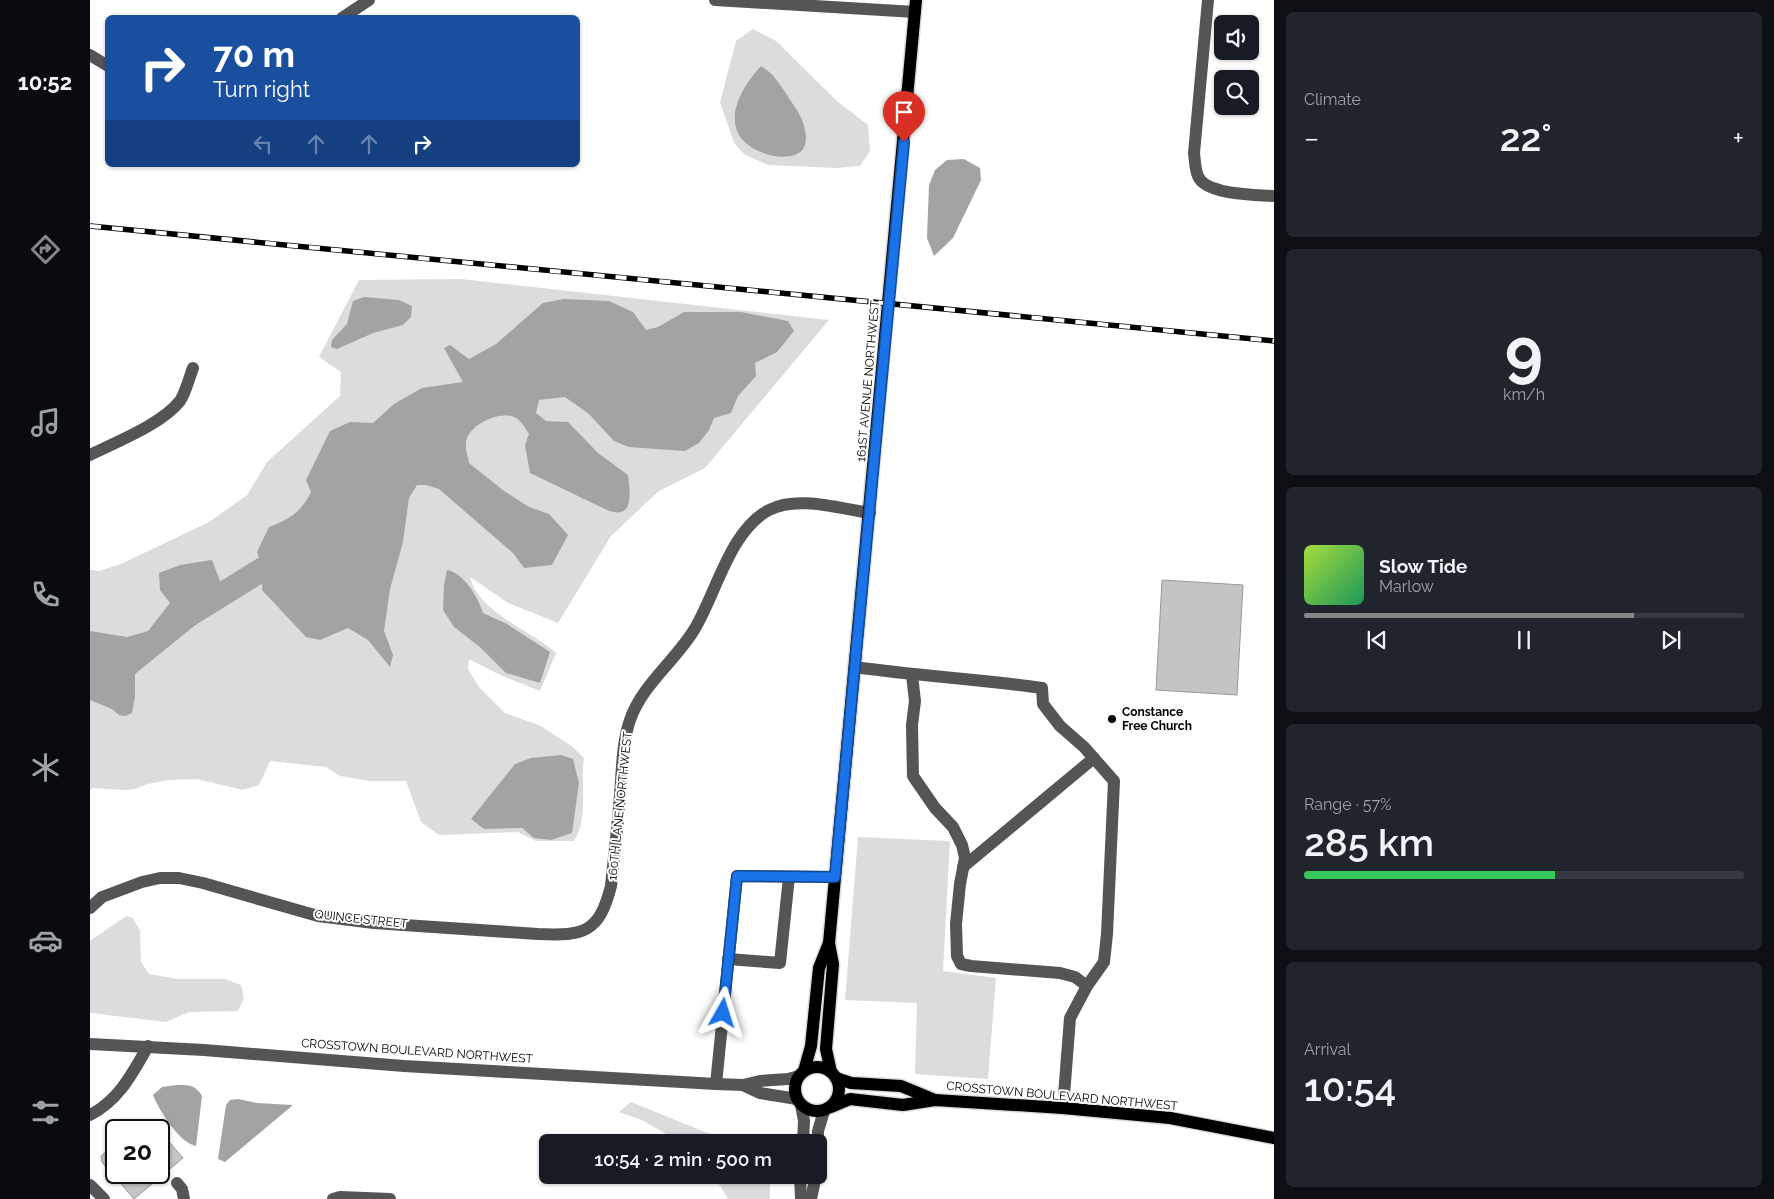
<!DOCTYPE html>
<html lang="en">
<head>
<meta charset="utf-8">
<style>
  :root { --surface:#171b24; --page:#20242c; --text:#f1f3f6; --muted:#9ea1a6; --line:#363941; --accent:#858687 }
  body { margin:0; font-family:Raleway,sans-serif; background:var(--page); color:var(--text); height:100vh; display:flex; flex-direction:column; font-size:19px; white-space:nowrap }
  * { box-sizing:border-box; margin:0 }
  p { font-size:16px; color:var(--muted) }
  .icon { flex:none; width:28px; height:28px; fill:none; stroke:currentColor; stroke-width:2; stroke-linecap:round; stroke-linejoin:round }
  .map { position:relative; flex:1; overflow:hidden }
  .side { display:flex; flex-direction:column; gap:12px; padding:12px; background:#0d0f14; width:500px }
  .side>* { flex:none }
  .hud { position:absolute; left:15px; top:15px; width:475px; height:152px; border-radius:8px; box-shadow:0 1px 4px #0004; background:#1a4fa0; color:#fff; overflow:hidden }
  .fabs { position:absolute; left:1124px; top:15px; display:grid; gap:10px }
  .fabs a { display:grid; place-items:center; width:45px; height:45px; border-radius:8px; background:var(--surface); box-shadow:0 1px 4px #0004; font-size:25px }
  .speed { position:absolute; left:15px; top:1119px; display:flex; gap:10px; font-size:25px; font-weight:700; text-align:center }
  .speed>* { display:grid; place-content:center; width:65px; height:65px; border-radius:50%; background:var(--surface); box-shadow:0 1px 4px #0004; line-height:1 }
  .speed .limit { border:2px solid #111; border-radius:8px; background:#fff; color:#111 }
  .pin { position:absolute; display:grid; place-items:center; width:42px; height:42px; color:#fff; margin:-51px -21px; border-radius:50% 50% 50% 0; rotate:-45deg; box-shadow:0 0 5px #0007 }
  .pin .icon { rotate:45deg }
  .me { position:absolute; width:55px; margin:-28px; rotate:6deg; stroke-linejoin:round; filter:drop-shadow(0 0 4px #0008) }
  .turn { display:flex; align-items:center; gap:18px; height:105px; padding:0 25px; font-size:22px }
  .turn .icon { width:65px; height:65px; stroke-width:2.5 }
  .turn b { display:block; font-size:35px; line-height:42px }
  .lanes { display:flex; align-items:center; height:48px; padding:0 25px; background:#0003; justify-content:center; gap:25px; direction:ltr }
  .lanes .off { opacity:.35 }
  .big { font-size:38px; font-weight:600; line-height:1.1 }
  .side .tile { flex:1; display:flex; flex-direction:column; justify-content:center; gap:8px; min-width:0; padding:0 18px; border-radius:8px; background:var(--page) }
  .side .dial { align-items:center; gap:0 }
  .dial b { font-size:65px; line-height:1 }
  .song { display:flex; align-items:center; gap:15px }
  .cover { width:60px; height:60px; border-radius:8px; background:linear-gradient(135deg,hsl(80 70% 55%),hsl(150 70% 35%)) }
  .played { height:5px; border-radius:2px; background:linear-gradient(90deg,var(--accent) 75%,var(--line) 75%) }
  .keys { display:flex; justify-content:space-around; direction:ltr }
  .heat { display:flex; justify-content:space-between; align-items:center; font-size:28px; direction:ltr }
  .charge { height:8px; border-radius:4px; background:linear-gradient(90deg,#34c759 57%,var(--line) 0) }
  .trip { position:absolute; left:449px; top:1134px; width:288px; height:50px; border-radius:8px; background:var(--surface); box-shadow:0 1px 4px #0004; font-weight:600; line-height:50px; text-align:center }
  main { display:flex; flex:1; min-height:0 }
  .dock { display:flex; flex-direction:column; width:90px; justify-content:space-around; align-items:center; background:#090b0e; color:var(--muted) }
  .dock .icon { width:35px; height:35px }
  .dock .active { color:var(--accent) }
  .dock b { font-size:22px; color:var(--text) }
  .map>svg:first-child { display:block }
  .green { fill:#dcdcdc }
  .water { fill:#a3a3a3 }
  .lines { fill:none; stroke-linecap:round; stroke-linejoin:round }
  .river { stroke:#a3a3a3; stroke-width:24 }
  .building { fill:#c4c4c4; stroke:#999 }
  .major-casing { stroke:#dbdbdb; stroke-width:15 }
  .minor { stroke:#555; stroke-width:12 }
  .major { stroke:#000; stroke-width:12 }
  .rail-casing { stroke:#000; stroke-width:5.5 }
  .rail { stroke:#fff; stroke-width:4; stroke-dasharray:11; stroke-linecap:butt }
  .route-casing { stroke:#114b97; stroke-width:12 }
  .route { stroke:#1a73e8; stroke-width:9 }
  .poi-dot { fill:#000; stroke:#fff; stroke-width:2 }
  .labels { text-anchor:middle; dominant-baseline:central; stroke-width:4; stroke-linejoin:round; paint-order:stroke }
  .street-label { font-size:12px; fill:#000; stroke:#fff }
  .poi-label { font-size:12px; font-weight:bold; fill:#000; stroke:#fff; text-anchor:start }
</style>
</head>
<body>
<main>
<nav class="dock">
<b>10:52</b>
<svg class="icon active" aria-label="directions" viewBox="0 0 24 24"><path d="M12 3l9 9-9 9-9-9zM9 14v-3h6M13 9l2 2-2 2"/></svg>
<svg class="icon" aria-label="music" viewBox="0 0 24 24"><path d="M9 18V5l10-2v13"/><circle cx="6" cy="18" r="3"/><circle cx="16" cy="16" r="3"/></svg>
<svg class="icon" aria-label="phone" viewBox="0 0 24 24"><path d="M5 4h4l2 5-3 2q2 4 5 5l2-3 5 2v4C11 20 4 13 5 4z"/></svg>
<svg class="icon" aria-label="climate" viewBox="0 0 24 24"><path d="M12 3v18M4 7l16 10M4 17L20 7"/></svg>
<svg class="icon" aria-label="car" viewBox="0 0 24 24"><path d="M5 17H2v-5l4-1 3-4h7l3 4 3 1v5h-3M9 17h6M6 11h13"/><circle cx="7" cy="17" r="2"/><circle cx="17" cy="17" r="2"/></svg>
<svg class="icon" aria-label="filters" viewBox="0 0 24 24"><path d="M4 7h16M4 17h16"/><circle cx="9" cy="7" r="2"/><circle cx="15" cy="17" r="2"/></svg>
</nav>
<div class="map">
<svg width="1184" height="1199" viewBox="0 0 1184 1199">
  <rect width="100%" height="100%" fill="#fff"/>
  <!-- green -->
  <g class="green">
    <polygon points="663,29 686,41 747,101 778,125 780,151 770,166 747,168 678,165 654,154 644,143 630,102 646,41"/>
    <path d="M371,279L739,320L615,468L569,491L521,536L468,623L418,603L380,577C389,613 441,630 466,653L450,691L410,675L379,659L378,669L389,687L415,713L451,726L484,748L494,758C490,786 499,817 484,841H446L428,832L349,835L331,822L316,781H280L250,776L236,767L180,761L169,785L153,790L107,779L78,780L58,784L45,789L34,790L3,788L0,790V570L9,571L31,564L119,522L157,495L177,462L250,396L251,372L229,357L269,280Z"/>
    <polygon points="768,837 860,841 853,971 906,978 898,1079 825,1074 827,1003 755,1000"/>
    <polygon points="36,916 43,918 50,931 51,962 59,974 88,979 135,979 151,985 154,998 148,1011 99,1012 76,1022 0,1013 0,941"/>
    <polygon points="541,1102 640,1142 590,1142 552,1120 529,1112"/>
    <polygon points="623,1175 673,1175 680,1185 680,1199 638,1199"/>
  </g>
  <!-- water -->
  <g class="water">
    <path d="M671,66C687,75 696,95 707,110C714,121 723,147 707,154C688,163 651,149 646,128C640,106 657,81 671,66Z"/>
    <polygon points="874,159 890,168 891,180 863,238 844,256 837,238 839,185 845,170 857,160"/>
    <polygon points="274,297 309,300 322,306 321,317 313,325 283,333 247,349 241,347 242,340 257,324 263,301"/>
    <path d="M474,299L519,301L543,312L556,330L568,327L594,312H651L698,321L704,331L687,352L665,363L666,376L648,396L641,413L624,418L619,430L609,443L595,451L539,447L524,441L499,414L475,397L449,400L446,413L456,421L478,422L508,453L538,475C540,492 545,521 517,510L440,473L435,445L439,434C436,429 431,421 426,418C411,409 377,425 376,443C375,449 378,457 379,463L414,491L439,507L459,514L478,535L462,565L434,568L424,554L349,489L336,485H327L319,498L313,542L300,589L294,631L303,655L300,667L278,640L258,628L230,640L216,637L172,590L173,569L167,552L179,527C200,519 211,512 221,492L216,480L240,431L260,422L283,423L304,404L332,388L373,382L354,348L360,345L379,359L406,344L453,303Z"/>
    <polygon points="122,560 130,581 114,618 45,674 45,696 42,713 35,716 29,715 22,709 0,700 0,631 37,637 58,631 80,603 70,590 69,573 90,565"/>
    <path d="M357,570C374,573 388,597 393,613L417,624L460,652L450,683L416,673L391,648L364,627L353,610L354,585Z"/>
    <polygon points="471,755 483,759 489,783 482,833 461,840 444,838 432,828 394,829 381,819 425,764 441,758"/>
    <path d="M87,1085C100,1085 105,1085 112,1096L106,1146C89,1143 69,1110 63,1095L72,1087Z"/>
    <polygon points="148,1099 167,1103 203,1105 135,1162 128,1159 136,1105 140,1100"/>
  </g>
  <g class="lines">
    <!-- river -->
    <polyline class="river" points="94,618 173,569"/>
  </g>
  <!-- building -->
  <g class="building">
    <polygon points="1072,580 1153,585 1147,695 1066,690"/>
    <polygon points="69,1130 93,1158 44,1199 26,1178 26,1181 12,1162 11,1156 26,1142 26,1172 69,1172"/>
  </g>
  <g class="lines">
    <!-- major casing -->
    <g class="major-casing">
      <g id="major">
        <circle cx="727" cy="1089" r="22"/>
        <polyline points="714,1071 721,1046 729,968 739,943"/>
        <polyline points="741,1072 736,1049 743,964 739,943 826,0"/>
        <polyline points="746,1078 761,1083 811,1086 845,1100"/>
        <polyline points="741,1107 760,1099 813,1105 845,1100 973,1108 1080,1118 1184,1138"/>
      </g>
    </g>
    <!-- minor -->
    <g class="minor">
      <polyline points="625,0 825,12"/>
      <path d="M1118,0L1104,153C1105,160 1105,170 1108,176C1115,195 1166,195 1184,196"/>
      <polyline points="252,18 279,0"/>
      <polyline points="0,55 18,66"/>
      <path d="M0,455C26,442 72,424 90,401C96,392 99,378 103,368"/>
      <path d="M765,667C827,676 890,679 952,688L953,704L970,726L994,747L1024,781L1017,934L1014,962L997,986L980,1018L973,1108"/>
      <polyline points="822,675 825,701 822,725 823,776 845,808 863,827 872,845 875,858 870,884 866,924 867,956 871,964 881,966 970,973 985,977 997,986"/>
      <polyline points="873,867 1004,758"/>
      <path d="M0,908L12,897L52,882L70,878H89L113,883L228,916L284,923L448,934C494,936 509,933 521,886C524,855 528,825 530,795C532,770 532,743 540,720C552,685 585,661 604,630C626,594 640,530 679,510C708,495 750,509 780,513"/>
      <polyline points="638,959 690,963 699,877"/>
      <polyline points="0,1044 114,1050 314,1066 626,1084 653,1085 670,1081 698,1079 709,1076"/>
      <polyline points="626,1084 647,876 745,877"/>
      <polyline points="653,1085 670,1093 707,1099"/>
      <polyline points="711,1105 714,1121 713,1142"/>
      <path d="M0,1115C29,1100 42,1074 58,1046"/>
      <polyline points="728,1143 728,1131 734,1111"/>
      <polyline points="710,1175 711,1199"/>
      <polyline points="87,1183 92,1189 94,1199"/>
      <polyline points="0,1185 14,1199"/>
      <polyline points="243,1199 250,1197 300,1199"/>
      <polyline points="721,1199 726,1175"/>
    </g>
    <!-- major -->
    <use href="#major" class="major"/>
    <!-- rail casing -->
    <g class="rail-casing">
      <polyline id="rail" points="0,226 1184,341"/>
    </g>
    <!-- rail -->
    <use href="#rail" class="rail"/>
  </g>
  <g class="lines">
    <!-- route casing -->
    <g class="route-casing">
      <polyline id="route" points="633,1013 647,876 745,877 814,142"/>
    </g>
    <!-- route -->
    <use href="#route" class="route"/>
  </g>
  <!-- markers -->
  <circle class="poi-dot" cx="1022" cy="719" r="5"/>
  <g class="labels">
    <!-- street labels -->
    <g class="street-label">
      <text transform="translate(778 381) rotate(-85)">161ST AVENUE NORTHWEST</text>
      <text transform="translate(530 806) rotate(-84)">160TH LANE NORTHWEST</text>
      <text transform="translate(271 919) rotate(6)">QUINCE STREET</text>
      <text transform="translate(327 1051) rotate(4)">CROSSTOWN BOULEVARD NORTHWEST</text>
      <text transform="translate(972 1096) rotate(5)">CROSSTOWN BOULEVARD NORTHWEST</text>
    </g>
    <!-- poi labels -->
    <g class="poi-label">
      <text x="1032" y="712">Constance<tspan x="1032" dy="14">Free Church</tspan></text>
    </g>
  </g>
</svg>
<div class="fabs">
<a><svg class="icon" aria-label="sound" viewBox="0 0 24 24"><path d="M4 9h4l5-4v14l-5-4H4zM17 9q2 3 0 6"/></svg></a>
<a><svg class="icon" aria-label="search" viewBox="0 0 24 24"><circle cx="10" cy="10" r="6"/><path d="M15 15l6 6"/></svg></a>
</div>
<div class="speed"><div class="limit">20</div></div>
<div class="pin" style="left:814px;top:142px;background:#d93025"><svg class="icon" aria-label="arrive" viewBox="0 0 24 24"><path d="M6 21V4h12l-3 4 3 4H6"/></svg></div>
<svg class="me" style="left:633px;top:1013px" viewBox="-20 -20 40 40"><path d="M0-17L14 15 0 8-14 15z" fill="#1a73e8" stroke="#fff" stroke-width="4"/></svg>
<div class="trip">10:54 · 2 min · 500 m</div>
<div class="hud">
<div class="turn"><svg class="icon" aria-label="right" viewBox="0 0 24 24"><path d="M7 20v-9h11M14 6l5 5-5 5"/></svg><div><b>70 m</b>Turn right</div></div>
<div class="lanes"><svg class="icon off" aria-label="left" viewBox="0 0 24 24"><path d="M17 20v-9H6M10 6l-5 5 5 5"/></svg><svg class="icon off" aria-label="ahead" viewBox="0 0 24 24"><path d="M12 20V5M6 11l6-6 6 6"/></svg><svg class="icon off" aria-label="ahead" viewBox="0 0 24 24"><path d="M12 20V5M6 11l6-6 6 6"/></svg><svg class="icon" aria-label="right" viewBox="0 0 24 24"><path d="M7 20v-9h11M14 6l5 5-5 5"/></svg></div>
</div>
</div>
<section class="side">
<div class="tile"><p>Climate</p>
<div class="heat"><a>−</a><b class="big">22°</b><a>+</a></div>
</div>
<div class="tile dial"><b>9</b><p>km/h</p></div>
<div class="tile">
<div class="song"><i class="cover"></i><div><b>Slow Tide</b><p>Marlow</p></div></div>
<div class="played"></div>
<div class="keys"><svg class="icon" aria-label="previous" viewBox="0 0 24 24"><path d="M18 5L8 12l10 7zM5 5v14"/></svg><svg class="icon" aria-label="pause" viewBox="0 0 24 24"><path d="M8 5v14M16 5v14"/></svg><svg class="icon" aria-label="next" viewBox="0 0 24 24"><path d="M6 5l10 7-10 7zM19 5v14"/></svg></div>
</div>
<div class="tile"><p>Range · 57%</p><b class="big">285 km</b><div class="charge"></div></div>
<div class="tile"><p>Arrival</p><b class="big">10:54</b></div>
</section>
</main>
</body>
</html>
